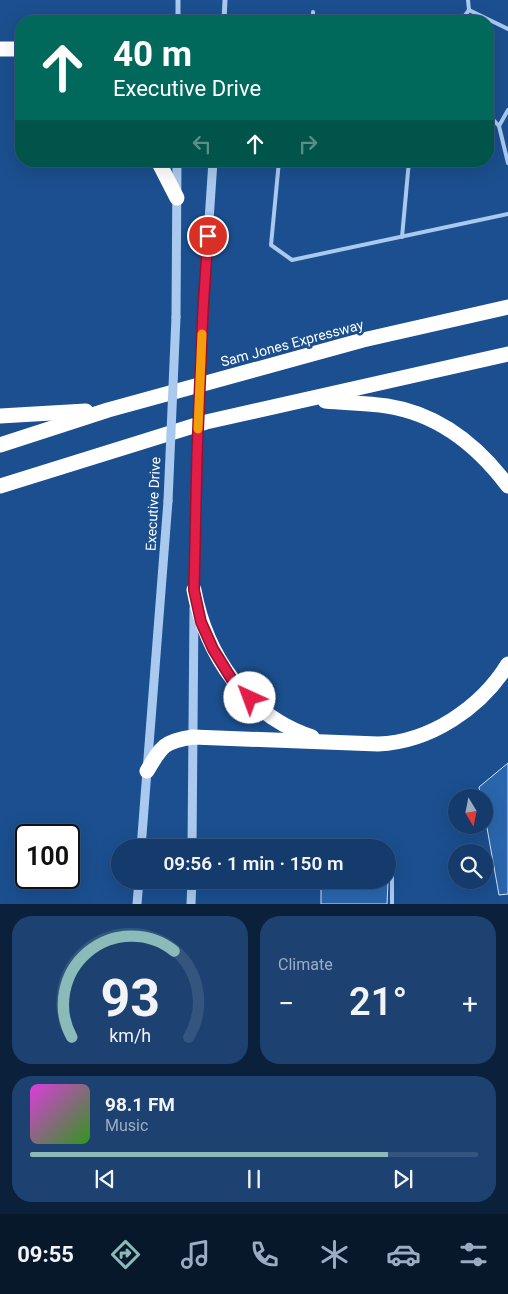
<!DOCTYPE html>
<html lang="en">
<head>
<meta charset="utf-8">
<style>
  :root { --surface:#143b6b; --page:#1d4271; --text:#f1f3f6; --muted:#9dadc1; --line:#33557e; --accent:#8bbbb9 }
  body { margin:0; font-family:Roboto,sans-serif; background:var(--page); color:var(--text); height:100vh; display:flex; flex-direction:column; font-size:19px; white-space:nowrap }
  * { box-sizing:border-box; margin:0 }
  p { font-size:16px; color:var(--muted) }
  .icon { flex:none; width:28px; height:28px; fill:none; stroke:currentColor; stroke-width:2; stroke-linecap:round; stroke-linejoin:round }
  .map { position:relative; height:904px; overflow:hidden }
  .sheet { display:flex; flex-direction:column; gap:12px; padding:12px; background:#0b203b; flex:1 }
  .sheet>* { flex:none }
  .hud { position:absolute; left:15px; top:15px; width:479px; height:152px; border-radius:20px; box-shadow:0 5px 20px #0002,0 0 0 1px var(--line); background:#00695c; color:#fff; overflow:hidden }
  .needle { width:32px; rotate:170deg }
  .controls { position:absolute; left:448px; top:789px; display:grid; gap:10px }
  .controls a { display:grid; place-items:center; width:45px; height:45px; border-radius:50%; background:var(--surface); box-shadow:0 5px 20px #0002,0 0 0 1px var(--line); font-size:25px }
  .speed { position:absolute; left:15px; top:824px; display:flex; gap:10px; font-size:25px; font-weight:700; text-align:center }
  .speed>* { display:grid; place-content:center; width:65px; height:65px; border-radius:50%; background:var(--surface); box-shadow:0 5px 20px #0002,0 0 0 1px var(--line); line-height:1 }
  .speed .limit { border:2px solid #111; border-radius:8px; background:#fff; color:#111 }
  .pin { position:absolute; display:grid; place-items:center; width:42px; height:42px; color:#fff; margin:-21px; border:2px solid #fff; border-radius:50%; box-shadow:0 1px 5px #0007 }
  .me { position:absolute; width:55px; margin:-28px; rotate:317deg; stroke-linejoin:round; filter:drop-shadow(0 0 4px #0008) }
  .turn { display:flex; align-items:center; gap:18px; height:105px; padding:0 15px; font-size:22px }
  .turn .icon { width:65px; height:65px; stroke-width:2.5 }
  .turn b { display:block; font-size:35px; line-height:42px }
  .lanes { display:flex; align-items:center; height:48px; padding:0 15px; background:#0003; justify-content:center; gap:25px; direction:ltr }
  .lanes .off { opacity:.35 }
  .big { font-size:38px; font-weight:600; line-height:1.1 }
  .sheet .widget { flex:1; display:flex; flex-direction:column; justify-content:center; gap:8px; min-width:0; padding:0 18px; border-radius:20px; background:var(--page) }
  .sheet .dial { align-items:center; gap:0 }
  .dial svg { height:130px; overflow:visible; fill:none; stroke:var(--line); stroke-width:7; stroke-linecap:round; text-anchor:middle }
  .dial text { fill:var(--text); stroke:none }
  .song { display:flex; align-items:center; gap:15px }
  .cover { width:60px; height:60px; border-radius:8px; background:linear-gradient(135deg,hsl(300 70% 55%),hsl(110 70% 35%)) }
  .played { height:5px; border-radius:2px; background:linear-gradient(90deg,var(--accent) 80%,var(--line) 80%) }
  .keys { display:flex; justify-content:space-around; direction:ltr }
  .heat { display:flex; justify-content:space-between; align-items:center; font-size:28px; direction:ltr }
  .sheet .tiles { flex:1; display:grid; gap:12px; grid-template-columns:1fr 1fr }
  .widget:last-child { grid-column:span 2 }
  .trip { position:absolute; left:111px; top:839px; width:285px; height:50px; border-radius:25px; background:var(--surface); box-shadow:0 5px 20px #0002,0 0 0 1px var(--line); font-weight:600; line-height:50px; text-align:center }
  .tab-bar { display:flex; height:80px; justify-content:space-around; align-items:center; background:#08182b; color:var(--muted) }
  .tab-bar .icon { width:35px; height:35px }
  .tab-bar .current { color:var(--accent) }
  .tab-bar b { font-size:22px; color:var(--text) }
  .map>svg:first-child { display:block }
  .building { fill:#2a66ad; stroke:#cfe3fa }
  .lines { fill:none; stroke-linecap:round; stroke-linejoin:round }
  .service { stroke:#a9c9ee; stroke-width:4 }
  .minor { stroke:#a9c9ee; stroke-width:5 }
  .tertiary { stroke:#a9c9ee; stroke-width:9 }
  .motorway { stroke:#fff; stroke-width:15 }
  .tertiary-bridge { stroke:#a9c9ee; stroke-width:9 }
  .route-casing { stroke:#92132f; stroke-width:12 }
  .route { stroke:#e11d48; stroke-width:9 }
  .slow { stroke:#f59e0b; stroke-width:9 }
  .labels { text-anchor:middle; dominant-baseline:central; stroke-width:5; stroke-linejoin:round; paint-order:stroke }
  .street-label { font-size:14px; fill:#fff; stroke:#1b4f8f }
</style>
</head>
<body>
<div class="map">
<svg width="508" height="904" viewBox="0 0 508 904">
  <rect width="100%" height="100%" fill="#1b4f8f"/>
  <!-- building -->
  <g class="building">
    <polygon points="508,763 508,894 499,895 484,811 484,798 481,798 479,787"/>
    <polygon points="321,881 363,881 367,885 371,881 373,881 377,885 381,881 388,882 387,904 321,904"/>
  </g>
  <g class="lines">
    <!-- service -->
    <g class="service">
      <polyline points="469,10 508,29"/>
      <polyline points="313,12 313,21"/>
      <polyline points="461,21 469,10 468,0"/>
      <polyline points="488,114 499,126 508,163"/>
      <polyline points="499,126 508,110"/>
      <polyline points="279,161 271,245 292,260 508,214"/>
      <polyline points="402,237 409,161"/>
      <polyline points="388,868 392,871 392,904"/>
      <polyline points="377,880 377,881"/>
      <polyline points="367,881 367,880"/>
    </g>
    <!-- minor -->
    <g class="minor">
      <polyline points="178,21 178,0"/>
      <polyline points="224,21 225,0"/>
    </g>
    <!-- tertiary -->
    <g class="tertiary">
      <polyline points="203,310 213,161"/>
      <polyline points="176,317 177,161"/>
      <polyline points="194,595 196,491"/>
      <polyline points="141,848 168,501"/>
      <polyline points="192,848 194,608"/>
      <polyline points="137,904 139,880"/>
      <polyline points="191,904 192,880"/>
    </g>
    <!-- motorway -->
    <g class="motorway">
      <polyline points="0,49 21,49"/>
      <polyline points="158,161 177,198"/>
      <path d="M325,401C346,403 366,403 387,406C439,414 478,446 508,486"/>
      <polyline points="0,416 86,411"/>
      <polyline points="0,445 108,410 363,340 508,307"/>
      <polyline points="0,486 206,422 508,354"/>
      <path d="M194,590C206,655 247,716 312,737"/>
      <path d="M147,771C161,747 164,741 193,737L378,744C430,742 481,708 508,664"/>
    </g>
    <!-- tertiary-bridge -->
    <g class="tertiary-bridge">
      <polyline points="196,491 203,310"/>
      <polyline points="168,501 176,317"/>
    </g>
  </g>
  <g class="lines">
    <!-- route casing -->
    <g class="route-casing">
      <polyline id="route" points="208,236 203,310 197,455 194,590 201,622 213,649 234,683 250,698"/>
    </g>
    <!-- route -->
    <use href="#route" class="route"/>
    <!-- slow -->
    <polyline class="slow" points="198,429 202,334"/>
  </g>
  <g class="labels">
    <!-- street labels -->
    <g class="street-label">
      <text transform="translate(292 343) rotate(-15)">Sam Jones Expressway</text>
      <text transform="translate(153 504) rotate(-87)">Executive Drive</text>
    </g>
  </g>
</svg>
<div class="controls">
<a><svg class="needle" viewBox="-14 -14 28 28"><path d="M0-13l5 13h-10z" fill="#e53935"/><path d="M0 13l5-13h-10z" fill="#9dadc1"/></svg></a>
<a><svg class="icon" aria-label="search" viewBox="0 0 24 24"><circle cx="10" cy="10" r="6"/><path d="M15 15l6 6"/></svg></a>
</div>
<div class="speed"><div class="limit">100</div></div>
<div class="pin" style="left:208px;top:236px;background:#d93025"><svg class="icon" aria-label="arrive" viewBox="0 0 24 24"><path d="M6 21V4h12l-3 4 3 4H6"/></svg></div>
<svg class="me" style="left:250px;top:698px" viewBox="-20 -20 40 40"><circle r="19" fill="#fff"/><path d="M0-13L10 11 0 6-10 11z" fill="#e11d48"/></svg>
<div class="trip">09:56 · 1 min · 150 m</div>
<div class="hud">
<div class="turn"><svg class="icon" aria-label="ahead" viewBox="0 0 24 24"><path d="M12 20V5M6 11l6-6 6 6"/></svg><div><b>40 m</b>Executive Drive</div></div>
<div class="lanes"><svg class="icon off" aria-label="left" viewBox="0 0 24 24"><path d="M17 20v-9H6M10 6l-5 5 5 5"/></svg><svg class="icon" aria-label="ahead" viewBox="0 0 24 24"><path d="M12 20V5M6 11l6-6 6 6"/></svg><svg class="icon off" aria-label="right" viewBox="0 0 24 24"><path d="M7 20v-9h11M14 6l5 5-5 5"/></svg></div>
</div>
</div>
<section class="sheet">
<div class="tiles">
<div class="widget dial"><svg viewBox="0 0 100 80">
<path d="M14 69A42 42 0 1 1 86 69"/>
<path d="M14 69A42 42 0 0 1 77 16" stroke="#8bbbb9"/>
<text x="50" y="56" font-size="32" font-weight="700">93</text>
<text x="50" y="72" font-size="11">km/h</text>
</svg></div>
<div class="widget"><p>Climate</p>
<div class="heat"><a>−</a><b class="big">21°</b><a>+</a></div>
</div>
<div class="widget">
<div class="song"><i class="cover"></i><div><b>98.1 FM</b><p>Music</p></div></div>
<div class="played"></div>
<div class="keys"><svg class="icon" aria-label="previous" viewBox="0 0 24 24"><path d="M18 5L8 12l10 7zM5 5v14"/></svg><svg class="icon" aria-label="pause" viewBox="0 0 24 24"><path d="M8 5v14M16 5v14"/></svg><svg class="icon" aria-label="next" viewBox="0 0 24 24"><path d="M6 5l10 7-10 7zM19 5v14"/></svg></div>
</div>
</div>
</section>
<nav class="tab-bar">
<b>09:55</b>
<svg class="icon current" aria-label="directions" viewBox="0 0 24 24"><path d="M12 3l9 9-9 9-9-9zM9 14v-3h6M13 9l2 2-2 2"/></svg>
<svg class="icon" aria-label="music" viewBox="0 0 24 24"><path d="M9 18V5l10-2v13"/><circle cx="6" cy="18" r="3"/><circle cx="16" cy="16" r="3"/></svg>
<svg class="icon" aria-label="phone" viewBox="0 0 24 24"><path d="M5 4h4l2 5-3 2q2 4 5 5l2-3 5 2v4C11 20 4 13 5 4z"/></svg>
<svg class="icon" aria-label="climate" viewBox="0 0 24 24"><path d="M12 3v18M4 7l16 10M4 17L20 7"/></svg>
<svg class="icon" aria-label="car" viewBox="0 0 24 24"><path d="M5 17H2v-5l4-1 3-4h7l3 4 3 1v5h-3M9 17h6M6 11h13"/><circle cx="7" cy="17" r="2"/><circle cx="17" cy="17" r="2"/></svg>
<svg class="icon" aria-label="filters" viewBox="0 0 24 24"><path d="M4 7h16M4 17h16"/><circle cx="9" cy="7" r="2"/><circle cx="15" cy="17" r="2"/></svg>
</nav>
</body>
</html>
